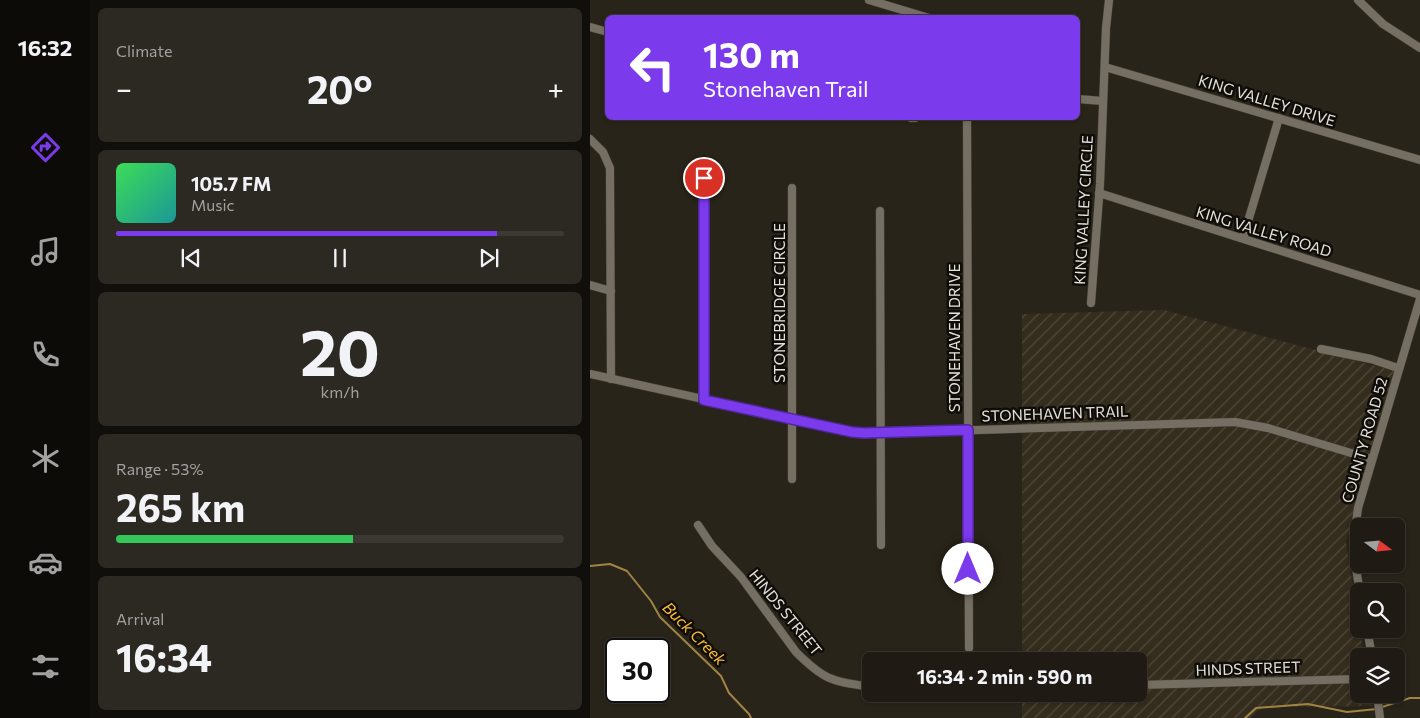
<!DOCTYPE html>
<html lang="en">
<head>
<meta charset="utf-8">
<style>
  :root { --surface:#1f1b14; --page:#2c2822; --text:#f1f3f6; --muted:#a1a1a0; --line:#3c3934; --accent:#7c3aed }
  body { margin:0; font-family:Commissioner,sans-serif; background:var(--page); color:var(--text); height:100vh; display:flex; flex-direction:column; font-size:19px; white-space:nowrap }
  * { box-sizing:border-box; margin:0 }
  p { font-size:16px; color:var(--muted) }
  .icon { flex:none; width:28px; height:28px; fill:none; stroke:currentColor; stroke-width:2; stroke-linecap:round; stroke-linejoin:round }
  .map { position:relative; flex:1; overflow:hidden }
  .sheet { display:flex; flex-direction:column; gap:8px; padding:8px; background:#110f0b; width:500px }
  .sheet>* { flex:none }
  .hud { position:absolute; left:15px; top:15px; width:475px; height:105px; border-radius:8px; box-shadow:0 1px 4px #0004,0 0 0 1px var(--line); background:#7c3aed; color:#fff; overflow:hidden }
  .needle { width:32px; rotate:106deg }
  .tools { position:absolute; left:760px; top:518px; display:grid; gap:10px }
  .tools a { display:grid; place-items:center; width:55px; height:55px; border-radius:8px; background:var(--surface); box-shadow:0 1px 4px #0004,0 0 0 1px var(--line); font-size:25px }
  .speed { position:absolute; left:15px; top:638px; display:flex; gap:10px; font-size:25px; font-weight:700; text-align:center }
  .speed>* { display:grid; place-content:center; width:65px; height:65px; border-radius:50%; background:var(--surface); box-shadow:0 1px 4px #0004,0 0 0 1px var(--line); line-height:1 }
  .speed .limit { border:2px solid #111; border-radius:8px; background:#fff; color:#111 }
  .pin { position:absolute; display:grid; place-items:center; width:42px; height:42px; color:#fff; margin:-21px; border:2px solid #fff; border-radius:50%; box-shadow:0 1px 5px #0007 }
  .me { position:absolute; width:55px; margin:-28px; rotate:0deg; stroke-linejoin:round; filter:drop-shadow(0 0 4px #0008) }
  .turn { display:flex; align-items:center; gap:18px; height:105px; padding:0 15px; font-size:22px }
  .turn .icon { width:65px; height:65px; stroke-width:2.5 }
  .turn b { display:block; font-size:35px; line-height:42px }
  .big { font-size:38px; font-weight:700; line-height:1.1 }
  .sheet .tile { flex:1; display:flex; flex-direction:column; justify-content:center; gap:8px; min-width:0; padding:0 18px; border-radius:8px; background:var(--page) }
  .sheet .dial { align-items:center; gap:0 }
  .dial b { font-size:65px; line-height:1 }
  .song { display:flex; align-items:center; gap:15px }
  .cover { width:60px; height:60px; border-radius:8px; background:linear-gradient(135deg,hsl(130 70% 55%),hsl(180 70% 35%)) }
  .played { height:5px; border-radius:2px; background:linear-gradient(90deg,var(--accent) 85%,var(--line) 85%) }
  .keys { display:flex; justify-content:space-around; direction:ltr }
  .heat { display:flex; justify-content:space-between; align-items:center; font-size:28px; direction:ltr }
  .charge { height:8px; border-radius:4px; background:linear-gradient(90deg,#34c759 53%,var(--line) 0) }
  .trip { position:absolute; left:272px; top:652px; width:285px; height:50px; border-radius:8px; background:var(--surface); box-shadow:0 1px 4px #0004,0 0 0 1px var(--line); font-weight:700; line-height:50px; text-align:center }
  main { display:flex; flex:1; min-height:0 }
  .dock { display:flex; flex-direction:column; width:90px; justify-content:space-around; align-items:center; background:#0c0b08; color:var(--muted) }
  .dock .icon { width:35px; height:35px }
  .dock .on { color:var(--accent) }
  .dock b { font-size:22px; color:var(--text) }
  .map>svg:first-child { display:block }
  .industrial { fill:url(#industrial-furrows) }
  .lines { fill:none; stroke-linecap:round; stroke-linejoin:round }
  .stream { stroke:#9f8443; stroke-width:2 }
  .minor-casing { stroke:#444038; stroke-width:9 }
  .minor { stroke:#756f63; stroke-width:8 }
  .route-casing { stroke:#51269a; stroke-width:12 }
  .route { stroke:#7c3aed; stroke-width:9 }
  .labels { text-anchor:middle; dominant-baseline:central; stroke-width:5; stroke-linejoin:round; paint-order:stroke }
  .street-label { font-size:15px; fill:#e4e0da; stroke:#100d09 }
  .water-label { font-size:16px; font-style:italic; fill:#fcbe33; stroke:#100d09 }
</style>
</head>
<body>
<main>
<nav class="dock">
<b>16:32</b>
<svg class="icon on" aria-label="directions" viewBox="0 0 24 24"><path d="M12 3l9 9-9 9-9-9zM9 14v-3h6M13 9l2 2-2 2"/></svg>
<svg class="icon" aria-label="music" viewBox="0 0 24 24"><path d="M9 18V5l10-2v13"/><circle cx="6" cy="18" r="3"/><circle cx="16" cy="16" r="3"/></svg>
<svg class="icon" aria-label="phone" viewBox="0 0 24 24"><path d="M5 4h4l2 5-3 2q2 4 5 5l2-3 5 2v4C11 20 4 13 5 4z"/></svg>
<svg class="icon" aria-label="climate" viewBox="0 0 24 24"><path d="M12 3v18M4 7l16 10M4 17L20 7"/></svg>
<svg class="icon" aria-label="car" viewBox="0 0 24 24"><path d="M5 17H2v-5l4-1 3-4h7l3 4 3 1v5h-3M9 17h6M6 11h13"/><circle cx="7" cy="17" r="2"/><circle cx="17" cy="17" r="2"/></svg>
<svg class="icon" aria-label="filters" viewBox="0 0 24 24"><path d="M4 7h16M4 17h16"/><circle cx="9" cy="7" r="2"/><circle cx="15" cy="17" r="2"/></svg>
</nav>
<section class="sheet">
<div class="tile"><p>Climate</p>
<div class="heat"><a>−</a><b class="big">20°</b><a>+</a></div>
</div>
<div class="tile">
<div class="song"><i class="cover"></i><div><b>105.7 FM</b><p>Music</p></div></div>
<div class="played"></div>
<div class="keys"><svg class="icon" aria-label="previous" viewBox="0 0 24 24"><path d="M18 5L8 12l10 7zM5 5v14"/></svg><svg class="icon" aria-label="pause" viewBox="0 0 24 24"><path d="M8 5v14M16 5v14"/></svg><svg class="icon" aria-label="next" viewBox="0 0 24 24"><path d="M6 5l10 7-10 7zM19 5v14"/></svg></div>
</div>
<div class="tile dial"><b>20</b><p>km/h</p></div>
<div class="tile"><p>Range · 53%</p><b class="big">265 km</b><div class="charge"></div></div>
<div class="tile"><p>Arrival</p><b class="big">16:34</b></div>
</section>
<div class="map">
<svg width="830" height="718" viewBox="0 0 830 718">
  <defs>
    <pattern id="industrial-furrows" width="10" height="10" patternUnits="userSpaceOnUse" patternTransform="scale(1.25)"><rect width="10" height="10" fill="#342c1c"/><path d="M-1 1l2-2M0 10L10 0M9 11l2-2" fill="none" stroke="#514a3c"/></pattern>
  </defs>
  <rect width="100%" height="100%" fill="#29241a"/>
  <!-- industrial -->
  <polygon class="industrial" points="574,310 805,371 756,542 774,656 769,656 769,694 780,694 782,706 673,707 660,718 432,718 432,694 549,694 549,661 432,661 432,314"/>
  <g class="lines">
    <!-- stream -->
    <g class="stream">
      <polyline points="0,566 20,564 37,571 61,601 70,617 131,676 139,693 159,714 161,718"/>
      <polyline points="792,707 820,698 830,698"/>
      <polyline points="655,718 666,708 718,704 757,712 787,709"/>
    </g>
    <!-- minor casing -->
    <g class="minor-casing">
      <g id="minor">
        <polyline points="279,0 339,18"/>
        <polyline points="768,0 793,24 830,48"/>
        <polyline points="0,27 18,32"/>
        <polyline points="515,67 830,160"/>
        <polyline points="488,99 513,101"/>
        <polyline points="321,118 325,118"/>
        <polyline points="377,118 379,648"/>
        <polyline points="0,139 13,152 20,168 21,379"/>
        <polyline points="114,162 114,400"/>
        <polyline points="509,193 830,295"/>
        <polyline points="290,211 291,545"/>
        <polyline points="653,238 689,118"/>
        <polyline points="0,285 21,291"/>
        <polyline points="501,303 510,184 516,28 519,0"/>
        <polyline points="731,349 781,359 808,368"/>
        <polyline points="0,374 262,432 291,433 645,422 678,428 781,459"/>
        <polyline points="202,479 202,188"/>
        <path d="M108,525L122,546L151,577L206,652C235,681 242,681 281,687"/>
        <path d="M770,591C764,564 763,536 768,508L830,299"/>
        <polyline points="777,629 782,656"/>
        <polyline points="549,685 769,679"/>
        <polyline points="787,694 790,718"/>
      </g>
    </g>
    <!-- minor -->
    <use href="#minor" class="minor"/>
  </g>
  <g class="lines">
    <!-- route casing -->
    <g class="route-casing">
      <polyline id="route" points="114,178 114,400 262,432 274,433 378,430 378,569"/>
    </g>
    <!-- route -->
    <use href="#route" class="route"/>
  </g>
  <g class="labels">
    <!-- street labels -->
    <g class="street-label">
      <text transform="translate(677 100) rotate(17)">KING VALLEY DRIVE</text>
      <text transform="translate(493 210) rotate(-87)">KING VALLEY CIRCLE</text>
      <text transform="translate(674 231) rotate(17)">KING VALLEY ROAD</text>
      <text transform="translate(189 303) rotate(-90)">STONEBRIDGE CIRCLE</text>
      <text transform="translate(364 338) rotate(-90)">STONEHAVEN DRIVE</text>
      <text transform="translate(465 413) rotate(-2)">STONEHAVEN TRAIL</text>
      <text transform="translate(774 440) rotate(-74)">COUNTY ROAD 52</text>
      <text transform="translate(196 612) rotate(51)">HINDS STREET</text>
      <text transform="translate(658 668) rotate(-2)">HINDS STREET</text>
    </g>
    <!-- water labels -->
    <g class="water-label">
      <text transform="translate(105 633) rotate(45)">Buck Creek</text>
    </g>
  </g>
</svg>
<div class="tools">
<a><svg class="needle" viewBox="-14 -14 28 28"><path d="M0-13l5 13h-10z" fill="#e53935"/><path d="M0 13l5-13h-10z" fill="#a1a1a0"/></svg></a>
<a><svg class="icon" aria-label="search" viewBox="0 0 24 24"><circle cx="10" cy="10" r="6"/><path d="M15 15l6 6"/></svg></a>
<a><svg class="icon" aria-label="layers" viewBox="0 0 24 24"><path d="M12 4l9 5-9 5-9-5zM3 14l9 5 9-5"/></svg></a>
</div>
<div class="speed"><div class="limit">30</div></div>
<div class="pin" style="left:114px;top:178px;background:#d93025"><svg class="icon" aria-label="arrive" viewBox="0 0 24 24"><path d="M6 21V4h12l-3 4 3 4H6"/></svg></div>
<svg class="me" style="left:378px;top:569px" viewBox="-20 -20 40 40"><circle r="19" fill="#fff"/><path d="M0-13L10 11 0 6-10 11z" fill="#7c3aed"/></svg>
<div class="trip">16:34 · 2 min · 590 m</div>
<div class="hud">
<div class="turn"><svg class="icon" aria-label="left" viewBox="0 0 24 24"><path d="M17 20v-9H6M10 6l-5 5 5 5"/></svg><div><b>130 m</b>Stonehaven Trail</div></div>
</div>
</div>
</main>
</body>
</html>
